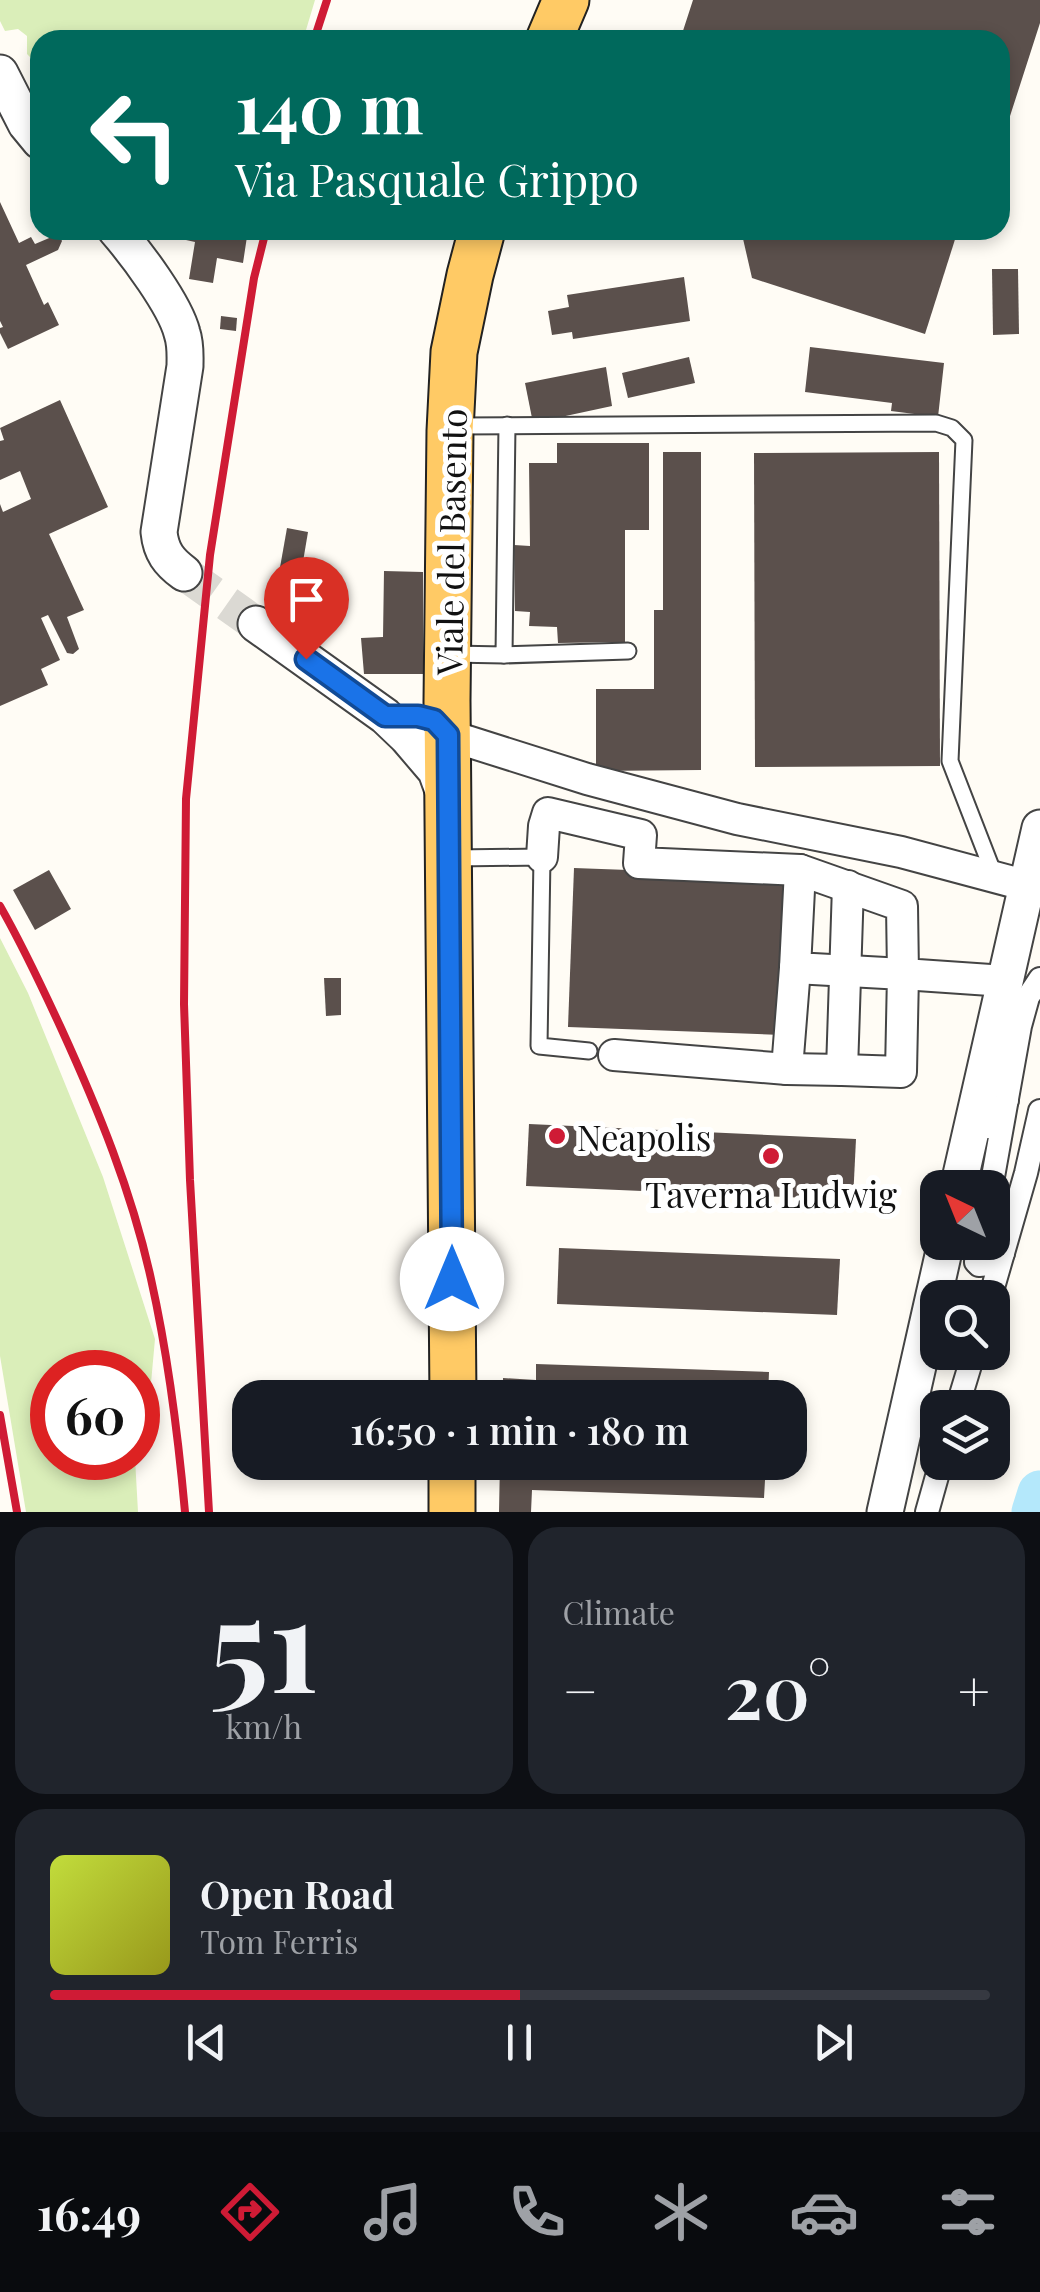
<!DOCTYPE html>
<html lang="en">
<head>
<meta charset="utf-8">
<style>
  :root { --surface:#171b24; --page:#20242c; --text:#f1f3f6; --muted:#9ea1a6; --line:#363941; --accent:#cf1b35 }
  body { margin:0; font-family:"Playfair Display",serif; background:var(--page); color:var(--text); height:100vh; display:flex; flex-direction:column; font-size:38px; white-space:nowrap }
  * { box-sizing:border-box; margin:0 }
  p { font-size:32px; color:var(--muted) }
  .icon { flex:none; width:55px; height:55px; fill:none; stroke:currentColor; stroke-width:2; stroke-linecap:round; stroke-linejoin:round }
  .map { position:relative; height:1512px; overflow:hidden }
  .panel { display:flex; flex-direction:column; gap:15px; padding:15px; background:#0d0f14; flex:1 }
  .panel>* { flex:none }
  .top-card { position:absolute; left:30px; top:30px; width:980px; height:210px; border-radius:30px; box-shadow:0 5px 15px #0003; background:#00695c; color:#fff; overflow:hidden }
  .needle { width:65px; rotate:317deg }
  .buttons { position:absolute; left:920px; top:1170px; display:grid; gap:20px }
  .buttons a { display:grid; place-items:center; width:90px; height:90px; border-radius:20px; background:var(--surface); box-shadow:0 5px 15px #0003; font-size:50px }
  .speed { position:absolute; left:30px; top:1350px; display:flex; gap:20px; font-size:50px; font-weight:700; text-align:center }
  .speed>* { display:grid; place-content:center; width:130px; height:130px; border-radius:50%; background:var(--surface); box-shadow:0 5px 15px #0003; line-height:1 }
  .speed .limit { border:15px solid #d22; background:#fff; color:#111 }
  .pin { position:absolute; display:grid; place-items:center; width:85px; height:85px; color:#fff; margin:-102px -42px; border-radius:50% 50% 50% 0; rotate:-45deg; box-shadow:0 0 10px #0007 }
  .pin .icon { rotate:45deg }
  .me { position:absolute; width:110px; margin:-55px; rotate:0deg; stroke-linejoin:round; filter:drop-shadow(0 0 8px #0008) }
  .turn { display:flex; align-items:center; gap:35px; height:210px; padding:0 40px; font-size:45px }
  .turn .icon { width:130px; height:130px; stroke-width:2.5 }
  .turn b { display:block; font-size:70px; line-height:85px }
  .big { font-size:75px; font-weight:600; line-height:1.1 }
  .panel .tile { flex:1; display:flex; flex-direction:column; justify-content:center; gap:15px; min-width:0; padding:0 35px; border-radius:30px; background:var(--page) }
  .panel .dial { align-items:center; gap:0 }
  .dial b { font-size:130px; line-height:1 }
  .song { display:flex; align-items:center; gap:30px }
  .cover { width:120px; height:120px; border-radius:15px; background:linear-gradient(135deg,hsl(70 70% 55%),hsl(60 70% 35%)) }
  .played { height:10px; border-radius:5px; background:linear-gradient(90deg,var(--accent) 50%,var(--line) 50%) }
  .keys { display:flex; justify-content:space-around; direction:ltr }
  .heat { display:flex; justify-content:space-between; align-items:center; font-size:55px; direction:ltr }
  .panel .tiles { flex:1; display:grid; gap:15px; grid-template-columns:1fr 1fr }
  .tile:last-child { grid-column:span 2 }
  .trip { position:absolute; left:232px; top:1380px; width:575px; height:100px; border-radius:30px; background:var(--surface); box-shadow:0 5px 15px #0003; font-weight:600; line-height:100px; text-align:center }
  .menu { display:flex; height:160px; justify-content:space-around; align-items:center; background:#090b0e; color:var(--muted) }
  .menu .icon { width:70px; height:70px }
  .menu .selected { color:var(--accent) }
  .menu b { font-size:45px; color:var(--text) }
  .map>svg:first-child { display:block }
  .green { fill:#daeeb9 }
  .lines { fill:none; stroke-linecap:round; stroke-linejoin:round }
  .river { stroke:#b4e8fb; stroke-width:45 }
  .building { fill:#5b504c }
  .tertiary-tunnel { stroke:#dbd9d3; stroke-width:35; stroke-dasharray:35 18; stroke-linecap:butt }
  .service-casing { stroke:#444; stroke-width:19 }
  .pedestrian-casing { stroke:#444; stroke-width:26 }
  .minor-casing { stroke:#444; stroke-width:34 }
  .tertiary-casing { stroke:#444; stroke-width:39 }
  .primary-casing { stroke:#222; stroke-width:49 }
  .service { stroke:#fff; stroke-width:15 }
  .pedestrian { stroke:#fff; stroke-width:22 }
  .minor { stroke:#fff; stroke-width:30 }
  .tertiary { stroke:#fff; stroke-width:35 }
  .primary { stroke:#ffca65; stroke-width:45 }
  .rail { stroke:#cf1b35; stroke-width:8 }
  .route-casing { stroke:#114b97; stroke-width:25 }
  .route { stroke:#1a73e8; stroke-width:18 }
  .poi-dot { fill:#cf1b35; stroke:#fff; stroke-width:4 }
  .labels { text-anchor:middle; dominant-baseline:central; stroke-width:10; stroke-linejoin:round; paint-order:stroke }
  .street-label { font-size:35px; fill:#111; stroke:#fff }
  .poi-label { font-size:35px; fill:#111; stroke:#fff; text-anchor:start }
</style>
</head>
<body>
<div class="map">
<svg width="1040" height="1512" viewBox="0 0 1040 1512">
  <rect width="100%" height="100%" fill="#fffcf5"/>
  <!-- green -->
  <g class="green">
    <polygon points="0,0 315,0 303,40 40,40 40,83 36,76 36,63 27,54 27,36 18,29 5,31 0,21"/>
    <polygon points="0,938 28,993 103,1177 155,1339 150,1394 138,1423 138,1372 52,1372 52,1458 135,1458 138,1512 26,1512 0,1356"/>
  </g>
  <g class="lines">
    <!-- river -->
    <polyline class="river" points="1034,1512 1040,1493"/>
  </g>
  <!-- building -->
  <g class="building">
    <polygon points="693,0 1040,0 1040,23 1001,144 1000,40 680,40"/>
    <polygon points="0,202 19,243 31,237 35,244 54,236 60,237 62,241 58,250 26,265 44,305 48,302 59,325 8,349 0,333 0,328 3,327 0,321"/>
    <polygon points="189,230 248,230 243,263 217,258 213,283 189,279 195,242 186,240"/>
    <polygon points="741,230 958,230 925,334 752,278"/>
    <polygon points="992,269 1018,269 1019,334 993,335"/>
    <polygon points="684,277 690,321 573,339 572,332 552,335 548,311 569,307 567,295"/>
    <polygon points="221,316 237,318 236,331 220,329"/>
    <polygon points="810,347 944,363 938,417 891,411 892,403 805,392"/>
    <polygon points="689,357 695,383 628,398 622,373"/>
    <polygon points="606,367 612,406 533,423 525,383"/>
    <polygon points="60,400 108,507 49,534 84,610 67,617 79,649 73,654 67,653 48,615 41,618 60,660 41,669 48,685 0,706 0,504 3,512 31,499 20,471 0,480 0,441 4,440 0,428"/>
    <polygon points="557,443 649,443 649,530 625,530 625,642 558,643 557,627 529,626 530,612 515,611 514,545 530,546 529,463 557,463"/>
    <polygon points="663,452 701,452 701,770 596,771 596,689 654,689 654,610 663,610"/>
    <polygon points="939,452 940,766 755,767 754,453"/>
    <polygon points="287,528 308,532 293,621 273,607"/>
    <polygon points="384,571 423,572 423,674 364,674 361,638 383,637"/>
    <polygon points="574,868 789,876 782,1035 568,1027"/>
    <polygon points="49,870 71,909 35,930 13,890"/>
    <polygon points="324,978 341,978 341,1015 326,1016"/>
    <polygon points="529,1124 856,1139 853,1200 526,1186"/>
    <polygon points="559,1248 840,1259 837,1315 557,1304"/>
    <polygon points="536,1364 769,1372 768,1398 503,1398 503,1378 536,1380"/>
    <polygon points="500,1462 766,1462 764,1498 532,1490 531,1512 499,1512"/>
  </g>
  <g class="lines">
    <!-- tertiary-tunnel -->
    <polyline class="tertiary-tunnel" points="184,573 256,624"/>
    <!-- service casing -->
    <g class="service-casing">
      <g id="service">
        <polyline points="455,426 936,423 952,428 964,440 950,761 995,877"/>
        <polyline points="452,654 504,655 507,425"/>
        <polyline points="504,655 628,651"/>
        <polyline points="454,858 542,857 539,1046 589,1051"/>
      </g>
    </g>
    <!-- pedestrian casing -->
    <g class="pedestrian-casing">
      <g id="pedestrian">
        <polyline points="986,1103 983,1123 987,1127 990,1127 1007,1100"/>
        <polyline points="991,1188 1020,1026 1028,997 1040,979"/>
        <polyline points="979,1242 976,1262 979,1265 990,1264 1003,1253"/>
        <polyline points="990,1298 1026,1173 1040,1111"/>
        <polyline points="957,1408 974,1352"/>
        <polyline points="927,1512 941,1462"/>
      </g>
    </g>
    <!-- minor casing -->
    <g class="minor-casing">
      <g id="minor">
        <polyline points="448,735 587,779 737,819 901,852 1028,886"/>
        <polyline points="542,857 544,826 548,813 641,835 639,863 800,870 902,906 903,974 1005,981"/>
        <polyline points="800,870 795,968 903,974 901,1072 842,1070"/>
        <polyline points="614,1055 787,1069 842,1070 848,886"/>
        <polyline points="787,1069 795,968"/>
      </g>
    </g>
    <!-- tertiary casing -->
    <g class="tertiary-casing">
      <g id="tertiary">
        <polyline points="0,73 26,124 40,141"/>
        <path d="M116,230C136,253 175,305 182,333C186,345 185,355 185,366L159,532C161,552 169,562 184,573"/>
        <polyline points="256,624 385,716 407,737 436,771 446,799"/>
        <polyline points="958,1188 1040,828"/>
        <polyline points="885,1512 946,1242"/>
      </g>
    </g>
    <!-- primary casing -->
    <g class="primary-casing">
      <g id="primary">
        <polyline points="549,40 566,0"/>
        <polyline points="453,1398 447,701 450,431 454,352 470,275 482,230"/>
        <polyline points="452,1512 452,1462"/>
      </g>
    </g>
    <!-- service -->
    <use href="#service" class="service"/>
    <!-- pedestrian -->
    <use href="#pedestrian" class="pedestrian"/>
    <!-- minor -->
    <use href="#minor" class="minor"/>
    <!-- tertiary -->
    <use href="#tertiary" class="tertiary"/>
    <!-- primary -->
    <use href="#primary" class="primary"/>
    <!-- rail -->
    <g class="rail">
      <polyline points="314,40 327,0"/>
      <path d="M0,906C23,946 42,987 61,1028C98,1109 132,1192 151,1279C168,1355 178,1434 185,1512"/>
      <polyline points="0,1415 17,1512"/>
      <polyline points="209,1512 190,1180 184,1004 186,799 210,555 254,278 266,230"/>
    </g>
  </g>
  <g class="lines">
    <!-- route casing -->
    <g class="route-casing">
      <polyline id="route" points="306,659 385,716 418,716 434,720 448,735 452,1279"/>
    </g>
    <!-- route -->
    <use href="#route" class="route"/>
  </g>
  <!-- markers -->
  <g class="poi-dot">
    <circle cx="557" cy="1136" r="10"/>
    <circle cx="771" cy="1156" r="10"/>
  </g>
  <g class="labels">
    <!-- street labels -->
    <g class="street-label">
      <text transform="translate(450 542) rotate(-89)">Viale del Basento</text>
    </g>
    <!-- poi labels -->
    <g class="poi-label">
      <text x="577" y="1136">Neapolis</text>
      <text x="771" y="1193" text-anchor="middle">Taverna Ludwig</text>
    </g>
  </g>
</svg>
<div class="buttons">
<a><svg class="needle" viewBox="-14 -14 28 28"><path d="M0-13l5 13h-10z" fill="#e53935"/><path d="M0 13l5-13h-10z" fill="#9ea1a6"/></svg></a>
<a><svg class="icon" aria-label="search" viewBox="0 0 24 24"><circle cx="10" cy="10" r="6"/><path d="M15 15l6 6"/></svg></a>
<a><svg class="icon" aria-label="layers" viewBox="0 0 24 24"><path d="M12 4l9 5-9 5-9-5zM3 14l9 5 9-5"/></svg></a>
</div>
<div class="speed"><div class="limit">60</div></div>
<div class="pin" style="left:306px;top:659px;background:#d93025"><svg class="icon" aria-label="arrive" viewBox="0 0 24 24"><path d="M6 21V4h12l-3 4 3 4H6"/></svg></div>
<svg class="me" style="left:452px;top:1279px" viewBox="-20 -20 40 40"><circle r="19" fill="#fff"/><path d="M0-13L10 11 0 6-10 11z" fill="#1a73e8"/></svg>
<div class="trip">16:50 · 1 min · 180 m</div>
<div class="top-card">
<div class="turn"><svg class="icon" aria-label="left" viewBox="0 0 24 24"><path d="M17 20v-9H6M10 6l-5 5 5 5"/></svg><div><b>140 m</b>Via Pasquale Grippo</div></div>
</div>
</div>
<section class="panel">
<div class="tiles">
<div class="tile dial"><b>51</b><p>km/h</p></div>
<div class="tile"><p>Climate</p>
<div class="heat"><a>−</a><b class="big">20°</b><a>+</a></div>
</div>
<div class="tile">
<div class="song"><i class="cover"></i><div><b>Open Road</b><p>Tom Ferris</p></div></div>
<div class="played"></div>
<div class="keys"><svg class="icon" aria-label="previous" viewBox="0 0 24 24"><path d="M18 5L8 12l10 7zM5 5v14"/></svg><svg class="icon" aria-label="pause" viewBox="0 0 24 24"><path d="M8 5v14M16 5v14"/></svg><svg class="icon" aria-label="next" viewBox="0 0 24 24"><path d="M6 5l10 7-10 7zM19 5v14"/></svg></div>
</div>
</div>
</section>
<nav class="menu">
<b>16:49</b>
<svg class="icon selected" aria-label="directions" viewBox="0 0 24 24"><path d="M12 3l9 9-9 9-9-9zM9 14v-3h6M13 9l2 2-2 2"/></svg>
<svg class="icon" aria-label="music" viewBox="0 0 24 24"><path d="M9 18V5l10-2v13"/><circle cx="6" cy="18" r="3"/><circle cx="16" cy="16" r="3"/></svg>
<svg class="icon" aria-label="phone" viewBox="0 0 24 24"><path d="M5 4h4l2 5-3 2q2 4 5 5l2-3 5 2v4C11 20 4 13 5 4z"/></svg>
<svg class="icon" aria-label="climate" viewBox="0 0 24 24"><path d="M12 3v18M4 7l16 10M4 17L20 7"/></svg>
<svg class="icon" aria-label="car" viewBox="0 0 24 24"><path d="M5 17H2v-5l4-1 3-4h7l3 4 3 1v5h-3M9 17h6M6 11h13"/><circle cx="7" cy="17" r="2"/><circle cx="17" cy="17" r="2"/></svg>
<svg class="icon" aria-label="filters" viewBox="0 0 24 24"><path d="M4 7h16M4 17h16"/><circle cx="9" cy="7" r="2"/><circle cx="15" cy="17" r="2"/></svg>
</nav>
</body>
</html>
